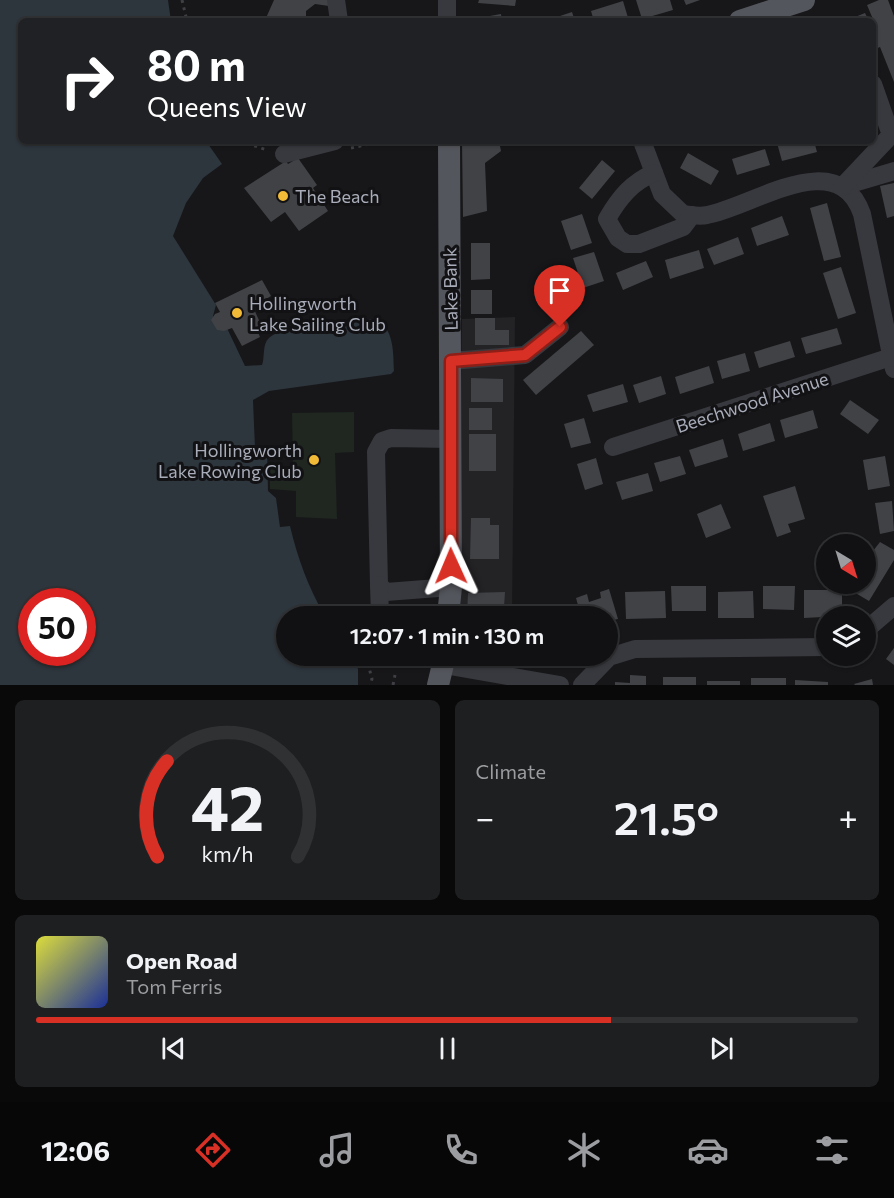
<!DOCTYPE html>
<html lang="en">
<head>
<meta charset="utf-8">
<style>
  :root { --surface:#111113; --page:#1e1f21; --text:#f1f3f6; --muted:#9c9da0; --line:#303133; --accent:#d93025 }
  body { margin:0; font-family:Commissioner,sans-serif; background:var(--page); color:var(--text); height:100vh; display:flex; flex-direction:column; font-size:22px; white-space:nowrap }
  * { box-sizing:border-box; margin:0 }
  p { font-size:20px; color:var(--muted) }
  .icon { flex:none; width:33px; height:33px; fill:none; stroke:currentColor; stroke-width:2; stroke-linecap:round; stroke-linejoin:round }
  .map { position:relative; height:685px; overflow:hidden }
  .panel { display:flex; flex-direction:column; gap:15px; padding:15px; background:#09090a; flex:1 }
  .panel>* { flex:none }
  .banner { position:absolute; left:18px; top:18px; width:858px; height:126px; border-radius:9px; box-shadow:0 2px 4px #0004,0 0 0 2px var(--line); background:#202124; color:#fff; overflow:hidden }
  .needle { width:39px; rotate:142deg }
  .buttons { position:absolute; left:816px; top:534px; display:grid; gap:12px }
  .buttons a { display:grid; place-items:center; width:60px; height:60px; border-radius:50%; background:var(--surface); box-shadow:0 2px 4px #0004,0 0 0 2px var(--line); font-size:30px }
  .speed { position:absolute; left:18px; top:588px; display:flex; gap:12px; font-size:30px; font-weight:700; text-align:center }
  .speed>* { display:grid; place-content:center; width:78px; height:78px; border-radius:50%; background:var(--surface); box-shadow:0 2px 4px #0004,0 0 0 2px var(--line); line-height:1 }
  .speed .limit { border:9px solid #d22; background:#fff; color:#111 }
  .pin { position:absolute; display:grid; place-items:center; width:51px; height:51px; color:#fff; margin:-62px -26px; border-radius:50% 50% 50% 0; rotate:-45deg; box-shadow:0 0 6px #0007 }
  .pin .icon { rotate:45deg }
  .me { position:absolute; width:66px; margin:-33px; rotate:359deg; stroke-linejoin:round; filter:drop-shadow(0 0 4px #0008) }
  .turn { display:flex; align-items:center; gap:21px; height:126px; padding:0 30px; font-size:27px }
  .turn .icon { width:78px; height:78px; stroke-width:2.5 }
  .turn b { display:block; font-size:42px; line-height:51px }
  .big { font-size:45px; font-weight:600; line-height:1.1 }
  .panel .tile { flex:1; display:flex; flex-direction:column; justify-content:center; gap:9px; min-width:0; padding:0 21px; border-radius:9px; background:var(--page) }
  .panel .dial { align-items:center; gap:0 }
  .dial svg { height:156px; overflow:visible; fill:none; stroke:var(--line); stroke-width:7; stroke-linecap:round; text-anchor:middle }
  .dial text { fill:var(--text); stroke:none }
  .song { display:flex; align-items:center; gap:18px }
  .cover { width:72px; height:72px; border-radius:9px; background:linear-gradient(135deg,hsl(60 70% 55%),hsl(230 70% 35%)) }
  .played { height:6px; border-radius:3px; background:linear-gradient(90deg,var(--accent) 70%,var(--line) 70%) }
  .keys { display:flex; justify-content:space-around; direction:ltr }
  .heat { display:flex; justify-content:space-between; align-items:center; font-size:33px; direction:ltr }
  .panel .tiles { flex:1; display:grid; gap:15px; grid-template-columns:1fr 1fr }
  .tile:last-child { grid-column:span 2 }
  .trip { position:absolute; left:276px; top:606px; width:342px; height:60px; border-radius:30px; background:var(--surface); box-shadow:0 2px 4px #0004,0 0 0 2px var(--line); font-weight:600; line-height:60px; text-align:center }
  .menu { display:flex; height:96px; justify-content:space-around; align-items:center; background:#070708; color:var(--muted) }
  .menu .icon { width:42px; height:42px }
  .menu .selected { color:var(--accent) }
  .menu b { font-size:27px; color:var(--text) }
  .map>svg:first-child { display:block }
  .built { fill:#232326 }
  .green { fill:#1f2720 }
  .water { fill:#2d353d; fill-rule:evenodd }
  .building { fill:#414246 }
  .lines { fill:none; stroke-linecap:round; stroke-linejoin:round }
  .path { stroke:#3e4045; stroke-width:3; stroke-dasharray:3 4.5; stroke-linecap:butt }
  .minor { stroke:#38393e; stroke-width:18 }
  .major { stroke:#54565d; stroke-width:22 }
  .route-casing { stroke:#8d1f18; stroke-width:15 }
  .route { stroke:#d93025; stroke-width:10 }
  .poi-dot { fill:#f1ba37; stroke:#121214; stroke-width:2 }
  .labels { text-anchor:middle; dominant-baseline:central; stroke-width:6; stroke-linejoin:round; paint-order:stroke }
  .poi-label { font-size:18px; fill:#a9adb9; stroke:#121214; text-anchor:start }
  .street-label { font-size:18px; fill:#a9adb9; stroke:#121214 }
</style>
</head>
<body>
<div class="map">
<svg width="894" height="685" viewBox="0 0 894 685">
  <rect width="100%" height="100%" fill="#171719"/>
  <!-- built -->
  <g class="built">
    <polygon points="515,317 512,616 457,616 462,319"/>
    <polygon points="455,656 506,656 504,665 455,658"/>
  </g>
  <!-- green -->
  <polygon class="green" points="354,412 354,452 335,453 337,519 296,517 296,491 270,489 270,467 293,467 292,413"/>
  <!-- water -->
  <path class="water" d="M0,0H168L171,21H21V141H206L222,164L203,178L186,203L173,236L216,305L213,316L215,321L226,326L245,366L262,365C265,357 262,344 269,338C285,322 326,341 339,328C341,326 342,323 344,321C352,322 361,319 369,319C395,322 393,352 394,371L391,374L269,391L253,400L255,448H267L268,491L276,498L280,527L290,526C298,559 308,587 325,616H286V656H352L358,669V685H0ZM32,602H82V652H32Z"/>
  <!-- building -->
  <g class="building">
    <polygon points="274,0 329,0 329,6 315,4 306,11 306,21 270,21 266,18"/>
    <polygon points="479,0 516,0 515,6 478,3"/>
    <polygon points="636,0 670,0 673,10 642,19"/>
    <polygon points="684,0 700,0 686,5"/>
    <polygon points="879,0 888,0 894,16 894,82 880,47 873,50 875,24 867,5"/>
    <polygon points="623,1 629,21 594,21 591,11"/>
    <polygon points="572,12 575,21 555,21 554,18"/>
    <polygon points="865,13 869,21 845,21"/>
    <polygon points="501,14 502,21 485,21 484,17"/>
    <polygon points="462,141 499,141 501,151 485,163 487,211 463,217"/>
    <polygon points="784,141 814,141 817,152 782,161 777,143"/>
    <polygon points="765,149 770,165 737,175 732,159"/>
    <polygon points="688,153 719,171 711,185 680,168"/>
    <polygon points="298,158 317,185 313,188 328,211 299,231 285,212 271,222 244,188 286,161 288,164"/>
    <polygon points="602,160 615,171 592,199 579,188"/>
    <polygon points="894,183 894,216 887,218 880,186"/>
    <polygon points="827,203 841,257 824,261 810,208"/>
    <polygon points="582,214 592,243 571,250 561,221"/>
    <polygon points="782,216 789,235 757,246 751,228"/>
    <polygon points="738,237 744,254 714,265 707,249"/>
    <polygon points="471,243 490,243 490,279 471,280"/>
    <polygon points="699,250 704,268 670,279 665,260"/>
    <polygon points="594,252 604,281 583,288 573,258"/>
    <polygon points="646,261 653,277 623,290 616,273"/>
    <polygon points="841,267 856,313 838,319 823,273"/>
    <polygon points="262,280 271,296 253,307 262,327 257,330 260,337 242,346 232,328 224,331 217,330 211,320 215,314 220,312 215,303"/>
    <rect x="471" y="290" width="21" height="24"/>
    <polygon points="475,318 495,318 495,330 509,330 509,345 475,345"/>
    <polygon points="837,328 842,344 806,354 801,338"/>
    <polygon points="581,331 594,345 536,395 523,380"/>
    <polygon points="790,341 795,357 759,368 754,352"/>
    <polygon points="745,353 750,371 722,379 717,361"/>
    <polygon points="709,366 714,383 680,394 675,377"/>
    <polygon points="661,376 666,394 639,403 633,385"/>
    <polygon points="471,378 503,379 503,402 471,402"/>
    <polygon points="623,384 628,402 593,412 587,395"/>
    <polygon points="850,400 879,420 868,434 840,414"/>
    <rect x="469" y="408" width="23" height="22"/>
    <polygon points="813,410 818,428 785,438 780,420"/>
    <polygon points="584,418 591,443 571,448 564,424"/>
    <polygon points="770,423 775,441 743,451 738,434"/>
    <rect x="469" y="434" width="27" height="37"/>
    <polygon points="723,439 728,457 695,467 689,450"/>
    <polygon points="680,456 686,474 660,482 654,463"/>
    <polygon points="885,456 890,486 868,490 863,460"/>
    <polygon points="596,458 603,484 585,490 577,464"/>
    <polygon points="648,473 653,491 622,500 616,482"/>
    <polygon points="795,486 805,519 788,524 791,532 777,537 763,496"/>
    <polygon points="892,501 894,531 880,534 875,503"/>
    <polygon points="721,504 731,528 706,538 697,514"/>
    <polygon points="471,518 490,518 490,525 499,525 499,559 470,559"/>
    <polygon points="880,542 894,550 894,560 869,601 852,591 857,584 866,584 866,560"/>
    <polygon points="827,584 847,584 847,592 842,592 842,616 804,618 804,590 827,590"/>
    <polygon points="671,586 706,586 706,611 672,611"/>
    <polygon points="763,586 795,586 794,610 763,609"/>
    <polygon points="609,589 618,619 608,621 608,616 581,616 576,598 587,594 589,602 601,598 600,592"/>
    <polygon points="665,591 666,618 626,619 625,592"/>
    <polygon points="753,591 754,618 718,618 718,592"/>
    <polygon points="505,592 504,607 495,607 496,615 467,615 468,593"/>
    <polygon points="894,648 894,665 886,659"/>
    <polygon points="531,656 545,656 532,660"/>
    <polygon points="630,675 646,676 646,685 615,685 615,682 630,683"/>
    <rect x="663" y="677" width="33" height="8"/>
    <rect x="751" y="678" width="35" height="7"/>
    <polygon points="872,679 873,685 855,685 854,684"/>
    <polygon points="795,680 828,682 828,685 795,685"/>
    <rect x="707" y="681" width="33" height="4"/>
  </g>
  <g class="lines">
    <!-- path -->
    <g class="path">
      <polyline points="182,0 187,21"/>
      <polyline points="240,141 267,150"/>
      <polyline points="351,148 384,141"/>
      <polyline points="336,606 347,616"/>
      <polyline points="366,656 372,679 370,685"/>
      <polyline points="393,685 395,675"/>
    </g>
    <!-- minor -->
    <g class="minor">
      <polyline points="336,0 339,21"/>
      <polyline points="447,21 447,0"/>
      <path d="M642,141L662,194L683,214C691,215 699,217 707,215C753,207 837,144 862,214L894,369"/>
      <polyline points="284,154 335,141"/>
      <path d="M654,173C632,182 619,198 607,219L618,238L627,244H639L683,227L692,215"/>
      <polyline points="844,186 894,171"/>
      <polyline points="842,187 891,135 873,84"/>
      <polyline points="451,361 525,355 560,327"/>
      <polyline points="450,439 391,438 382,441 376,452 379,585 386,592 451,587"/>
      <polyline points="613,447 891,357"/>
      <polyline points="379,585 380,616"/>
      <polyline points="866,630 894,606"/>
      <polyline points="396,656 398,659"/>
      <polyline points="444,665 560,685"/>
      <polyline points="582,685 609,657 635,649 826,647"/>
    </g>
    <!-- major -->
    <g class="major">
      <polyline points="740,21 804,0"/>
      <polyline points="448,616 451,587 449,141"/>
      <polyline points="438,685 445,656"/>
    </g>
  </g>
  <g class="lines">
    <!-- route casing -->
    <g class="route-casing">
      <polyline id="route" points="451,566 451,361 525,355 560,327"/>
    </g>
    <!-- route -->
    <use href="#route" class="route"/>
  </g>
  <!-- markers -->
  <g class="poi-dot">
    <circle cx="283" cy="196" r="6"/>
    <circle cx="237" cy="313" r="6"/>
    <circle cx="314" cy="460" r="6"/>
  </g>
  <g class="labels">
    <!-- poi labels -->
    <g class="poi-label">
      <text x="295" y="196">The Beach</text>
      <text x="249" y="303">Hollingworth<tspan x="249" dy="21">Lake Sailing Club</tspan></text>
      <text x="302" y="450" text-anchor="end">Hollingworth<tspan x="302" dy="21">Lake Rowing Club</tspan></text>
    </g>
    <!-- street labels -->
    <g class="street-label">
      <text transform="translate(450 289) rotate(-91)">Lake Bank</text>
      <text transform="translate(752 402) rotate(-18)">Beechwood Avenue</text>
    </g>
  </g>
</svg>
<div class="buttons">
<a><svg class="needle" viewBox="-14 -14 28 28"><path d="M0-13l5 13h-10z" fill="#e53935"/><path d="M0 13l5-13h-10z" fill="#9c9da0"/></svg></a>
<a><svg class="icon" aria-label="layers" viewBox="0 0 24 24"><path d="M12 4l9 5-9 5-9-5zM3 14l9 5 9-5"/></svg></a>
</div>
<div class="speed"><div class="limit">50</div></div>
<div class="pin" style="left:560px;top:327px;background:#d93025"><svg class="icon" aria-label="arrive" viewBox="0 0 24 24"><path d="M6 21V4h12l-3 4 3 4H6"/></svg></div>
<svg class="me" style="left:451px;top:566px" viewBox="-20 -20 40 40"><path d="M0-17L14 15 0 8-14 15z" fill="#d93025" stroke="#fff" stroke-width="4"/></svg>
<div class="trip">12:07 · 1 min · 130 m</div>
<div class="banner">
<div class="turn"><svg class="icon" aria-label="right" viewBox="0 0 24 24"><path d="M7 20v-9h11M14 6l5 5-5 5"/></svg><div><b>80 m</b>Queens View</div></div>
</div>
</div>
<section class="panel">
<div class="tiles">
<div class="tile dial"><svg viewBox="0 0 100 80">
<path d="M14 69A42 42 0 1 1 86 69"/>
<path d="M14 69A42 42 0 0 1 19 20" stroke="#d93025"/>
<text x="50" y="56" font-size="32" font-weight="700">42</text>
<text x="50" y="72" font-size="11">km/h</text>
</svg></div>
<div class="tile"><p>Climate</p>
<div class="heat"><a>−</a><b class="big">21.5°</b><a>+</a></div>
</div>
<div class="tile">
<div class="song"><i class="cover"></i><div><b>Open Road</b><p>Tom Ferris</p></div></div>
<div class="played"></div>
<div class="keys"><svg class="icon" aria-label="previous" viewBox="0 0 24 24"><path d="M18 5L8 12l10 7zM5 5v14"/></svg><svg class="icon" aria-label="pause" viewBox="0 0 24 24"><path d="M8 5v14M16 5v14"/></svg><svg class="icon" aria-label="next" viewBox="0 0 24 24"><path d="M6 5l10 7-10 7zM19 5v14"/></svg></div>
</div>
</div>
</section>
<nav class="menu">
<b>12:06</b>
<svg class="icon selected" aria-label="directions" viewBox="0 0 24 24"><path d="M12 3l9 9-9 9-9-9zM9 14v-3h6M13 9l2 2-2 2"/></svg>
<svg class="icon" aria-label="music" viewBox="0 0 24 24"><path d="M9 18V5l10-2v13"/><circle cx="6" cy="18" r="3"/><circle cx="16" cy="16" r="3"/></svg>
<svg class="icon" aria-label="phone" viewBox="0 0 24 24"><path d="M5 4h4l2 5-3 2q2 4 5 5l2-3 5 2v4C11 20 4 13 5 4z"/></svg>
<svg class="icon" aria-label="climate" viewBox="0 0 24 24"><path d="M12 3v18M4 7l16 10M4 17L20 7"/></svg>
<svg class="icon" aria-label="car" viewBox="0 0 24 24"><path d="M5 17H2v-5l4-1 3-4h7l3 4 3 1v5h-3M9 17h6M6 11h13"/><circle cx="7" cy="17" r="2"/><circle cx="17" cy="17" r="2"/></svg>
<svg class="icon" aria-label="filters" viewBox="0 0 24 24"><path d="M4 7h16M4 17h16"/><circle cx="9" cy="7" r="2"/><circle cx="15" cy="17" r="2"/></svg>
</nav>
</body>
</html>
